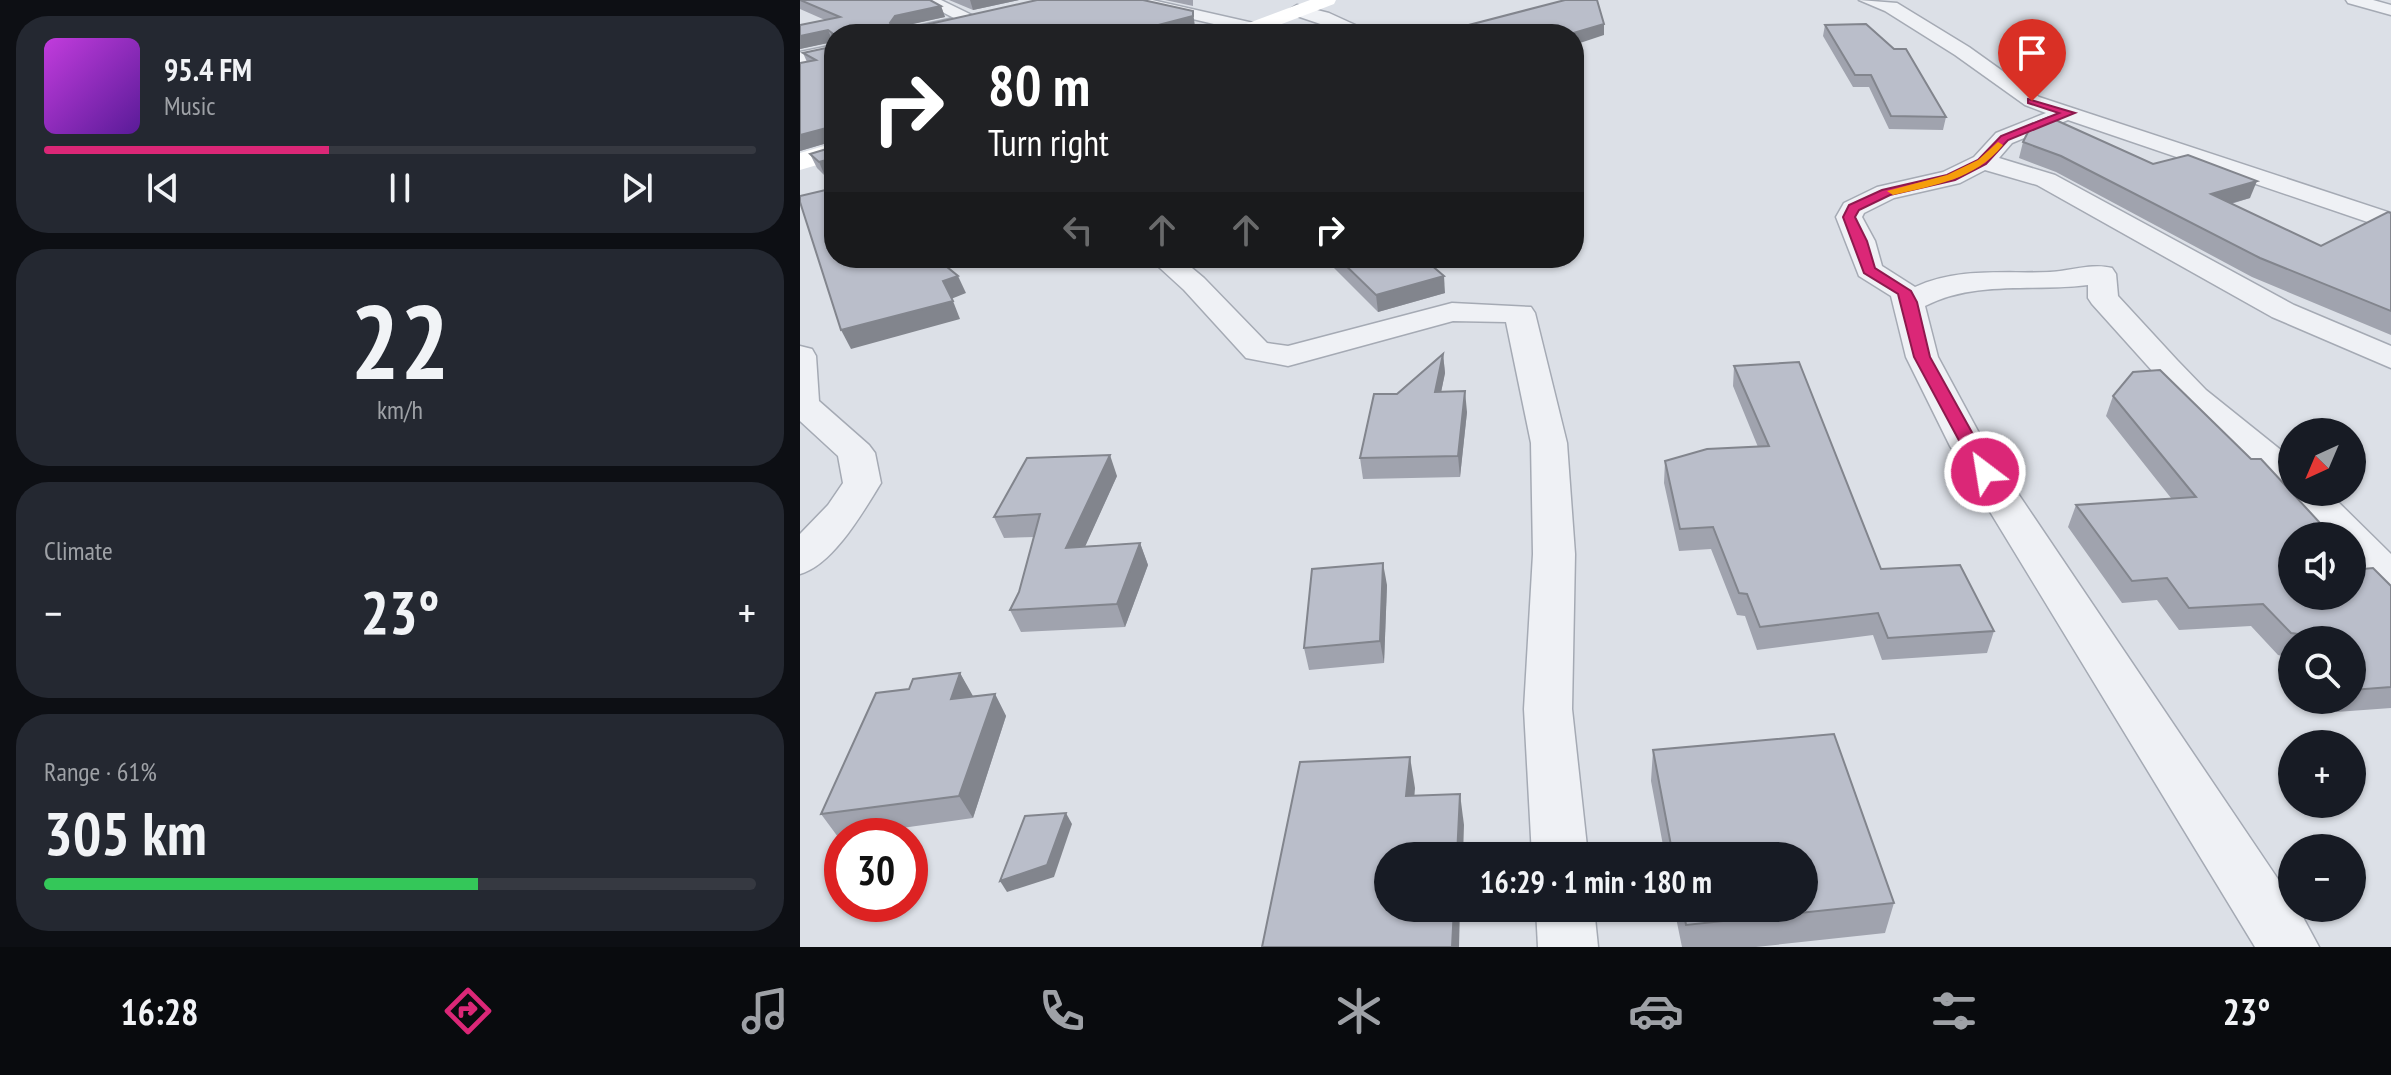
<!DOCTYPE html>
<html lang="en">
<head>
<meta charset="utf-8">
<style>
  :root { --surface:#171b24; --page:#242831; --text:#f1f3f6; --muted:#9ea1a6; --line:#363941; --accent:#db2777 }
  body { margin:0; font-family:"PT Sans Narrow",sans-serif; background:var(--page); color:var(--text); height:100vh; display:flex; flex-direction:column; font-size:30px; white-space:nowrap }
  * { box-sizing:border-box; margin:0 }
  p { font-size:26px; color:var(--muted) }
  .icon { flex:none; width:44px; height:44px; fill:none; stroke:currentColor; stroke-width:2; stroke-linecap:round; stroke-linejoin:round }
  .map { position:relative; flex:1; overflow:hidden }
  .panel { display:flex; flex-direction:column; gap:16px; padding:16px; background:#0d0f14; width:800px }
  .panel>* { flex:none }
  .top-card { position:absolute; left:24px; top:24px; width:760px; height:244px; border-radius:32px; box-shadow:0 2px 6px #0004; background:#202124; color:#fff; overflow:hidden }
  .needle { width:52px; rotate:224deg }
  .controls { position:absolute; left:1478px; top:418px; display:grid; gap:16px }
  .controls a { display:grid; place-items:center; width:88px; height:88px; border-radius:50%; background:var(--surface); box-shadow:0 2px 6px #0004; font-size:40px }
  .speed { position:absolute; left:24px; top:818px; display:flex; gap:16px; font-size:40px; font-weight:700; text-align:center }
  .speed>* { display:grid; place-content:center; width:104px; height:104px; border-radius:50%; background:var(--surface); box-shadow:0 2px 6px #0004; line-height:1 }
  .speed .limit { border:12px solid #d22; background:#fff; color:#111 }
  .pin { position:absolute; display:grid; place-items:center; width:68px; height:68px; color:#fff; margin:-82px -34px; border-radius:50% 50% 50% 0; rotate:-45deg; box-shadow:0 0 8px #0007 }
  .pin .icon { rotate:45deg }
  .me { position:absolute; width:88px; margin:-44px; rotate:329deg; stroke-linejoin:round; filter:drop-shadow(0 0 6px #0008) }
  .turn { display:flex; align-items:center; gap:28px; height:168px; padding:0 32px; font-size:36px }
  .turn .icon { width:104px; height:104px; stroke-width:2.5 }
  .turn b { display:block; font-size:56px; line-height:68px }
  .lanes { display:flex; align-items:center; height:76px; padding:0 32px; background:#0003; justify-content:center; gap:40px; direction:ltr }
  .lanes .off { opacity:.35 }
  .big { font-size:60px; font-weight:600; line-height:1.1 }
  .panel .card { flex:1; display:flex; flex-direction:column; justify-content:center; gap:12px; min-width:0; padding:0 28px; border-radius:32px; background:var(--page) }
  .panel .dial { align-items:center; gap:0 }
  .dial b { font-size:104px; line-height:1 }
  .song { display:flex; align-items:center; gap:24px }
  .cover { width:96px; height:96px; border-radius:12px; background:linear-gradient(135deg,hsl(290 70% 55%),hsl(270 70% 35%)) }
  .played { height:8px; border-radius:4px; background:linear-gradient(90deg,var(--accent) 40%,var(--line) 40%) }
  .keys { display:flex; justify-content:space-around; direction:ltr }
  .heat { display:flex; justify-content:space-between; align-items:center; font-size:44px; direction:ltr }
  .charge { height:12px; border-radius:6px; background:linear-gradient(90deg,#34c759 61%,var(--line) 0) }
  .trip { position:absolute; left:574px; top:842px; width:444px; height:80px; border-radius:40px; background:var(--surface); box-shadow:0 2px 6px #0004; font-weight:600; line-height:80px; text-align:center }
  .tabs { display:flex; height:128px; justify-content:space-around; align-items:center; background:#090b0e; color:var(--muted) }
  .tabs .icon { width:56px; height:56px }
  .tabs .current { color:var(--accent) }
  .tabs b { font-size:36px; color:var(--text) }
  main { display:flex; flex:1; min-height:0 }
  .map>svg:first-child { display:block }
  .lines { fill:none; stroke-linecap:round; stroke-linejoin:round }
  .street-casing { stroke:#a5aab4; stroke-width:3 }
  .street { fill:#eff1f5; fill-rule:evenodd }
  .secondary { fill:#fff; fill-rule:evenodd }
  .wall { fill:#a0a3ae }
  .shaded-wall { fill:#82858d }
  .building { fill:#babeca; stroke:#82858d; stroke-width:2 }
  .route { fill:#db2777; stroke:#8e194d; stroke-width:2 }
  .slow { fill:#f59e0b }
</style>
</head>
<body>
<main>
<section class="panel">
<div class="card">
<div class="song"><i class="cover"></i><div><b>95.4 FM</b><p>Music</p></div></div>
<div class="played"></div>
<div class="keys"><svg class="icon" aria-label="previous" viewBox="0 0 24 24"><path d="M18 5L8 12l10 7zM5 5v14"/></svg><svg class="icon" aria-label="pause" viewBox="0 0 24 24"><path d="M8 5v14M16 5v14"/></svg><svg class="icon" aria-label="next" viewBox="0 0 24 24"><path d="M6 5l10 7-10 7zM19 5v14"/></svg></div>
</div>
<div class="card dial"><b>22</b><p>km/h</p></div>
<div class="card"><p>Climate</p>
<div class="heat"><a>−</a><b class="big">23°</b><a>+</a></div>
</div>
<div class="card"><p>Range · 61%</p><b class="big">305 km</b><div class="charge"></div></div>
</section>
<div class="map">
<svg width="1591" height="947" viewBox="0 0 1591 947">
  <rect width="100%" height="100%" fill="#dce0e7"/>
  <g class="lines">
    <!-- street casing -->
    <g class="street-casing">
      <g id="street">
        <polygon points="119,0 141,0 180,19 177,23 129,34 97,34 100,30 154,18"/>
        <polygon points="323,0 352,0 458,24 461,28 452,33 325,3"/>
        <path d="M1059,0L1097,3L1169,47L1239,97L1591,213V230L1268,120L1212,143L1199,158L1255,175L1494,305L1591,346V368L1472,317L1237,185L1185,170L1160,183L1094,198L1064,213L1062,217L1075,241L1082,266L1115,287C1158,267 1205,274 1250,272C1271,271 1292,263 1312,268L1316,274L1318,296L1377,360L1406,390L1492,459V492H1528L1591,554V594L1576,590L1552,564V536H1525L1486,492L1488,489L1478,486L1382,404L1292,304L1288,298V285C1232,292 1176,280 1125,306L1138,357L1186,446L1492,900V908H1498L1519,947H1455L1150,446L1106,357L1091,296L1059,276L1036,217L1044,203L1077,187L1143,172L1174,157L1196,133L1246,113L1225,105L1155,55L1085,11Z"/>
        <polygon points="1546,0 1573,0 1591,5 1591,15 1548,3"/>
        <polygon points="497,5 529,13 575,34 550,34 491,14 489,10"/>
        <polygon points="34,45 34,57 0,64 0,52"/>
        <polygon points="349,258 380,258 404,278 467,343 488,346 652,303 731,307 735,313 767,443 775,554 772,709 788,856 732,856 724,709 733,554 731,443 706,322 653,321 488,366 446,358 384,290"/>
        <path d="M0,346L12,349L16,356L19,401L69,445L75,453L81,483C63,512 33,565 0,574V534L28,505L43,483L38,456L0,421Z"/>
        <polygon points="736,908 794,908 798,947 738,947"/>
      </g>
    </g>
    <!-- street -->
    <use href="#street" class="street"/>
    <!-- secondary -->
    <g class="secondary">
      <polygon points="510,0 536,0 534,4 456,34 427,34 430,30"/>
      <polygon points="34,143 34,160 0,170 0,153"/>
    </g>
  </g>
  <!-- wall -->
  <g class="wall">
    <polygon points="0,0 141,6 145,17 107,25 395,27 34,34 34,174 25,176 17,168 10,154 30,148 30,142 0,151 0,63 7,62 3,53 31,47 31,42 0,49 0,25 25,20 0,9"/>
    <polygon points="149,0 219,0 173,10"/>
    <polygon points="365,0 393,0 393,6"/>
    <polygon points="1025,25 1146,117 1143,130 1089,129 1069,87 1053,87 1023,36"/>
    <polygon points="1223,142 1353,164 1450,198 1431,204 1521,246 1591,213 1591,335 1452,277 1256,172 1219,158"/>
    <polygon points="524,258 623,258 645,293 578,312"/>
    <polygon points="643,354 645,373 641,392 667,412 660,477 563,479 560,458 597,394"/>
    <polygon points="934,366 1081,569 1194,631 1187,653 1082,660 1073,635 957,650 945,616 937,615 911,549 879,551 864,483 865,461 958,447 933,386"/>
    <polygon points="1313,396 1563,569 1591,586 1591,708 1536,712 1527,700 1552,700 1552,640 1492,640 1492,658 1478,655 1451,626 1379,630 1357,600 1322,603 1268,527 1276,505 1371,498 1306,416"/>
    <polygon points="317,476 285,546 340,543 348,565 325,627 221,632 210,610 219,592 234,537 204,538 194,517"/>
    <polygon points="587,585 584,663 509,670 504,648"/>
    <polygon points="160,673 172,696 195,694 206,716 173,818 38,837 21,814 109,689"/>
    <polygon points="853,750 1094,903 1085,933 956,947 882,947 874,908 1004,908 1004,856 865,856 851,781"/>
  </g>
  <!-- shaded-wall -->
  <g class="shaded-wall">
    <polygon points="170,0 219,0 173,10"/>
    <polygon points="141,6 145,17 99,27 94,34 90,23 95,16"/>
    <polygon points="393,11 395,27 370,34 341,34 339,30"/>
    <polygon points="804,24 804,35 774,45 774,34 770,34"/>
    <polygon points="28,30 33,42 0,49 0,36"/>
    <polygon points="30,127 34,141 0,151 0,135"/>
    <polygon points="34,158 34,174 25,176 19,162"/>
    <polygon points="1457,181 1450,198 1404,211 1411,194"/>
    <polygon points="158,276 166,293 151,299 143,281"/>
    <polygon points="644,276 645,293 578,312 576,295"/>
    <polygon points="153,301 160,319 51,349 41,330"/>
    <polygon points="643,354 645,373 637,412 635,392"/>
    <polygon points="665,391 667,412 660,477 658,456"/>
    <polygon points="310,455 317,476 275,569 266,548"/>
    <polygon points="340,543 348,565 325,627 317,604"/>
    <polygon points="583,563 587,585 584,663 580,641"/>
    <polygon points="160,673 173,696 164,722 151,699"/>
    <polygon points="195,694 206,716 173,818 159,796"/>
    <polygon points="610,757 615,788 612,827 606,796"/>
    <polygon points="660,794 664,825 663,856 657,856"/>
    <polygon points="266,813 272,824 254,877 207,892 200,881"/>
    <polygon points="654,908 660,908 659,947 652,947"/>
  </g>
  <!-- building -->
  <g class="building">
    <polygon points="0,0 130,0 141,6 95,16 90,23 93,26 125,25 237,0 343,0 393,11 393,16 339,30 354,34 34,34 34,158 19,162 10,154 30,148 30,127 0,135 0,63 16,60 3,53 31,47 32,33 28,30 0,36 0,25 40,17"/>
    <polygon points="765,0 797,0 804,24 770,34 634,34"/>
    <polygon points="1066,24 1094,49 1106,49 1146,117 1091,116 1071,75 1055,75 1025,25"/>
    <polygon points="1249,117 1353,164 1388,155 1457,181 1411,194 1521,246 1588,212 1591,213 1591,311 1460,258 1261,156 1223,142 1232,124"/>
    <polygon points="34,188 34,258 136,258 158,276 143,281 153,301 41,330 0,202 0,196"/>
    <polygon points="538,258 623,258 644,276 576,295"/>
    <polygon points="643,354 635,392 665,391 658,456 560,458 574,394 597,394"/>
    <polygon points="999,362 1081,569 1160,565 1194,631 1088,638 1078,613 960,627 947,594 939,593 913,527 880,529 865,461 907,449 969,446 934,366"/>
    <polygon points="1360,370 1451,459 1461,459 1532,536 1492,536 1492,596 1552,596 1552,557 1563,569 1573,568 1591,586 1591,687 1552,690 1552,640 1509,640 1505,635 1491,633 1463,604 1389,608 1367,578 1332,581 1276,505 1396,497 1313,396 1333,372"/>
    <polygon points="310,455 266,548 340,543 317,604 210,610 219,592 240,514 194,517 227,458"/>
    <polygon points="583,563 580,641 504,648 512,569"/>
    <polygon points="160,673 151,699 195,694 159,796 21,814 76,693 109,689 113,679"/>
    <polygon points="1034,734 1094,903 886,925 883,908 1004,908 1004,856 873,856 853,750"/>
    <polygon points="610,757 606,796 660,794 657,856 588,856 588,908 654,908 652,947 462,947 500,762"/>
    <polygon points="266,813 247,865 200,881 225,816"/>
  </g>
  <!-- route -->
  <polygon class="route" points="1228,99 1275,113 1208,140 1186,164 1155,180 1090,195 1059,210 1055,217 1067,241 1075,268 1111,291 1117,302 1130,357 1194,472 1185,478 1176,472 1114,357 1098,294 1064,273 1043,217 1049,205 1082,190 1147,175 1178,160 1201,136 1259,113 1228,103"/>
  <!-- slow -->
  <path class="slow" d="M1198,142L1203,145C1175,180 1134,185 1093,195L1087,191L1147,175L1178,160Z"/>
</svg>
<div class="controls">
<a><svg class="needle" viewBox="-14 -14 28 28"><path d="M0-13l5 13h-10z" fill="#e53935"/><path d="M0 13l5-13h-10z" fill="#9ea1a6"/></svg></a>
<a><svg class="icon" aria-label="sound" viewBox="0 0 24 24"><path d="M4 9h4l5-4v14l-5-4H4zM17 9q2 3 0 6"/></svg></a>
<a><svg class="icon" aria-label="search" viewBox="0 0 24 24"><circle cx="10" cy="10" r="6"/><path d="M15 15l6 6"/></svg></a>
<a>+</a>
<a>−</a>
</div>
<div class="speed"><div class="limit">30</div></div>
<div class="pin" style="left:1232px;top:101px;background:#d93025"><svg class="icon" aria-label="arrive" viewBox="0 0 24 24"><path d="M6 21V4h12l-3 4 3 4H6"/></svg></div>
<svg class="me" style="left:1185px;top:472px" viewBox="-20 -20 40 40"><circle r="17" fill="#db2777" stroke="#fff" stroke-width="3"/><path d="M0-11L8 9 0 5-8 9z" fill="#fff"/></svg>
<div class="trip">16:29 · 1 min · 180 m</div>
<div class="top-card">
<div class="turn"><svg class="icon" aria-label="right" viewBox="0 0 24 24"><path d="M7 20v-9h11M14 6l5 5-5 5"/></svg><div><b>80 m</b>Turn right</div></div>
<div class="lanes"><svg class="icon off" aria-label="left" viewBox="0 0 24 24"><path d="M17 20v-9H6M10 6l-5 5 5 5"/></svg><svg class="icon off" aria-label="ahead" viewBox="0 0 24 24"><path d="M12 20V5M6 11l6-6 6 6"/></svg><svg class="icon off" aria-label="ahead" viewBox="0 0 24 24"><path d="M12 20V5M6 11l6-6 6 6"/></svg><svg class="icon" aria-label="right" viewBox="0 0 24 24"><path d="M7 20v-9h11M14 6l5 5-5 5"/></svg></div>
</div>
</div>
</main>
<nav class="tabs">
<b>16:28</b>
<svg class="icon current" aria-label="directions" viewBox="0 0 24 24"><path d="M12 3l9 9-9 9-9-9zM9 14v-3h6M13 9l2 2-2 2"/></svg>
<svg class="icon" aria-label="music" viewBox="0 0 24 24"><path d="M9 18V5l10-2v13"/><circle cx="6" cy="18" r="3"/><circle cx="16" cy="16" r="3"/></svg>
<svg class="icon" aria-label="phone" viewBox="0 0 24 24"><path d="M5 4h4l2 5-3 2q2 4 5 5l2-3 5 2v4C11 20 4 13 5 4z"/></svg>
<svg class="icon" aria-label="climate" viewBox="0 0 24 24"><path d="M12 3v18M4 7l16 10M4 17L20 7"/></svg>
<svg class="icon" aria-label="car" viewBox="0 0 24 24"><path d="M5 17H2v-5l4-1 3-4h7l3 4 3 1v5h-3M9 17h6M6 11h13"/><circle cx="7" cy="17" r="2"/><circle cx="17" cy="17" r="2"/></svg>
<svg class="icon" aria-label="filters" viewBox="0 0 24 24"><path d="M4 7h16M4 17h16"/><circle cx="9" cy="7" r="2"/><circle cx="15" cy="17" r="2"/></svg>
<b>23°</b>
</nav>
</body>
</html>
